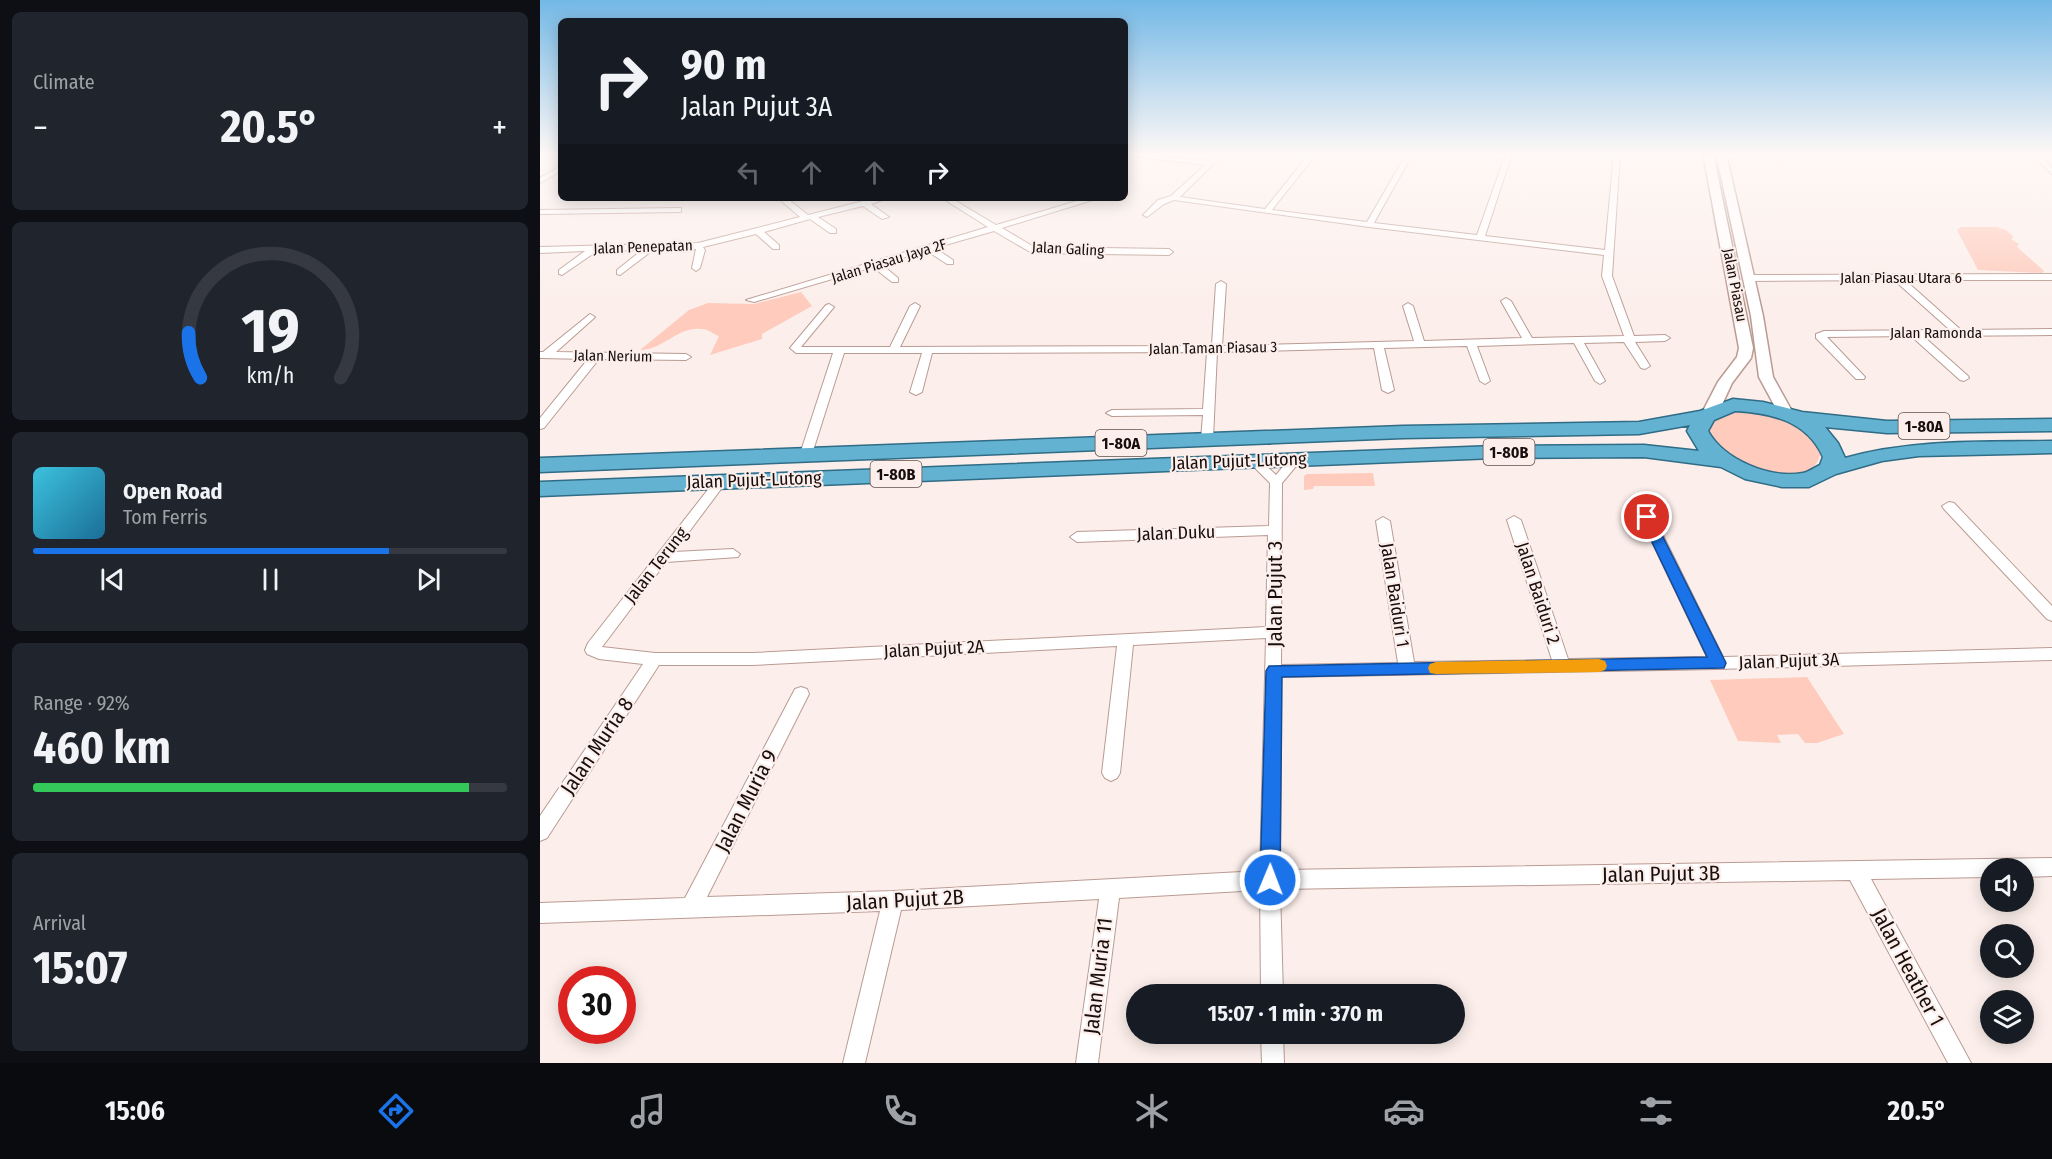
<!DOCTYPE html>
<html lang="en">
<head>
<meta charset="utf-8">
<style>
  :root { --surface:#171b24; --page:#20242c; --text:#f1f3f6; --muted:#9ea1a6; --line:#363941; --accent:#1a73e8 }
  body { margin:0; font-family:"Fira Sans Condensed",sans-serif; background:var(--page); color:var(--text); height:100vh; display:flex; flex-direction:column; font-size:22px; white-space:nowrap }
  * { box-sizing:border-box; margin:0 }
  p { font-size:20px; color:var(--muted) }
  .icon { flex:none; width:33px; height:33px; fill:none; stroke:currentColor; stroke-width:2; stroke-linecap:round; stroke-linejoin:round }
  .map { position:relative; flex:1; overflow:hidden }
  .side { display:flex; flex-direction:column; gap:12px; padding:12px; background:#0d0f14; width:540px }
  .side>* { flex:none }
  .hud { position:absolute; left:18px; top:18px; width:570px; height:183px; border-radius:9px; box-shadow:0 3px 15px #0003; background:#171b24; color:var(--text); overflow:hidden }
  .fabs { position:absolute; left:1440px; top:858px; display:grid; gap:12px }
  .fabs a { display:grid; place-items:center; width:54px; height:54px; border-radius:50%; background:var(--surface); box-shadow:0 3px 15px #0003; font-size:30px }
  .speed { position:absolute; left:18px; top:966px; display:flex; gap:12px; font-size:30px; font-weight:700; text-align:center }
  .speed>* { display:grid; place-content:center; width:78px; height:78px; border-radius:50%; background:var(--surface); box-shadow:0 3px 15px #0003; line-height:1 }
  .speed .limit { border:9px solid #d22; background:#fff; color:#111 }
  .pin { position:absolute; display:grid; place-items:center; width:51px; height:51px; color:#fff; margin:-26px; border:3px solid #fff; border-radius:50%; box-shadow:0 2px 6px #0007 }
  .me { position:absolute; width:66px; margin:-33px; rotate:1deg; stroke-linejoin:round; filter:drop-shadow(0 0 4px #0008) }
  .turn { display:flex; align-items:center; gap:21px; height:126px; padding:0 24px; font-size:27px }
  .turn .icon { width:78px; height:78px; stroke-width:2.5 }
  .turn b { display:block; font-size:42px; line-height:51px }
  .lanes { display:flex; align-items:center; height:57px; padding:0 24px; background:#0003; justify-content:center; gap:30px; direction:ltr }
  .lanes .off { opacity:.35 }
  .big { font-size:45px; font-weight:700; line-height:1.1 }
  .side .widget { flex:1; display:flex; flex-direction:column; justify-content:center; gap:9px; min-width:0; padding:0 21px; border-radius:9px; background:var(--page) }
  .side .dial { align-items:center; gap:0 }
  .dial svg { height:156px; overflow:visible; fill:none; stroke:var(--line); stroke-width:7; stroke-linecap:round; text-anchor:middle }
  .dial text { fill:var(--text); stroke:none }
  .song { display:flex; align-items:center; gap:18px }
  .cover { width:72px; height:72px; border-radius:9px; background:linear-gradient(135deg,hsl(190 70% 55%),hsl(200 70% 35%)) }
  .played { height:6px; border-radius:3px; background:linear-gradient(90deg,var(--accent) 75%,var(--line) 75%) }
  .keys { display:flex; justify-content:space-around; direction:ltr }
  .heat { display:flex; justify-content:space-between; align-items:center; font-size:33px; direction:ltr }
  .charge { height:9px; border-radius:4px; background:linear-gradient(90deg,#34c759 92%,var(--line) 0) }
  .trip { position:absolute; left:586px; top:984px; width:339px; height:60px; border-radius:30px; background:var(--surface); box-shadow:0 3px 15px #0003; font-weight:700; line-height:60px; text-align:center }
  .menu { display:flex; height:96px; justify-content:space-around; align-items:center; background:#090b0e; color:var(--muted) }
  .menu .icon { width:42px; height:42px }
  .menu .active { color:var(--accent) }
  .menu b { font-size:27px; color:var(--text) }
  main { display:flex; flex:1; min-height:0 }
  .map>svg:first-child { display:block }
  .green { fill:#fecbbd }
  .lines { fill:none; stroke-linecap:round; stroke-linejoin:round }
  .minor-casing { stroke:#ba9b93; stroke-width:2 }
  .tertiary-casing { stroke:#ba9b93; stroke-width:3 }
  .trunk-casing { stroke:#306c85; stroke-width:3 }
  .minor { fill:#fff; fill-rule:evenodd }
  .tertiary { fill:#fff; fill-rule:evenodd }
  .trunk { fill:#64b2d2; fill-rule:evenodd }
  .route { fill:#1a73e8; stroke:#114b97; stroke-width:1.5 }
  .slow { fill:#f59e0b }
  .labels { text-anchor:middle; dominant-baseline:central; stroke-width:4.5; stroke-linejoin:round; paint-order:stroke }
  .far-street-label { font-size:15px; fill:#180e0b; stroke:#fcefeb }
  .shield { fill:#fcefeb; stroke:#5c524e; stroke-width:1.5 }
  .shield-label { font-size:16px; font-weight:bold; fill:#180e0b }
  .street-label { font-size:18px; fill:#180e0b; stroke:#fcefeb }
  .near-street-label { font-size:21px; fill:#180e0b; stroke:#fcefeb }
</style>
</head>
<body>
<main>
<section class="side">
<div class="widget"><p>Climate</p>
<div class="heat"><a>−</a><b class="big">20.5°</b><a>+</a></div>
</div>
<div class="widget dial"><svg viewBox="0 0 100 80">
<path d="M14 69A42 42 0 1 1 86 69"/>
<path d="M14 69A42 42 0 0 1 8 46" stroke="#1a73e8"/>
<text x="50" y="56" font-size="32" font-weight="700">19</text>
<text x="50" y="72" font-size="11">km/h</text>
</svg></div>
<div class="widget">
<div class="song"><i class="cover"></i><div><b>Open Road</b><p>Tom Ferris</p></div></div>
<div class="played"></div>
<div class="keys"><svg class="icon" aria-label="previous" viewBox="0 0 24 24"><path d="M18 5L8 12l10 7zM5 5v14"/></svg><svg class="icon" aria-label="pause" viewBox="0 0 24 24"><path d="M8 5v14M16 5v14"/></svg><svg class="icon" aria-label="next" viewBox="0 0 24 24"><path d="M6 5l10 7-10 7zM19 5v14"/></svg></div>
</div>
<div class="widget"><p>Range · 92%</p><b class="big">460 km</b><div class="charge"></div></div>
<div class="widget"><p>Arrival</p><b class="big">15:07</b></div>
</section>
<div class="map">
<svg width="1512" height="1063" viewBox="0 0 1512 1063">
  <rect width="100%" height="100%" fill="#fcefeb"/>
  <!-- green -->
  <g class="green">
    <polygon points="1421,227 1456,227 1466,230 1474,237 1471,239 1479,244 1477,247 1504,271 1502,273 1438,270 1417,230"/>
    <path d="M261,292L272,306L222,334V339L170,355L179,336C173,334 168,329 162,329C137,326 124,350 100,350L149,310L168,303L214,304Z"/>
    <path d="M1198,410L1234,415L1266,430L1281,449C1277,516 1101,429 1198,410Z"/>
    <polygon points="833,473 835,486 774,486 773,489 764,490 764,476 767,474"/>
    <polygon points="1267,677 1304,734 1277,743 1265,743 1258,734 1237,735 1241,743 1198,741 1170,680"/>
  </g>
  <g class="lines">
    <!-- minor casing -->
    <g class="minor-casing">
      <g id="minor">
        <polygon points="585,153 669,161 677,153 684,153 640,197 725,209 770,153 777,153 732,210 827,222 867,153 873,153 834,223 937,235 966,153 972,153 945,236 1065,250 1074,153 1080,153 1072,276 1094,336 1125,335 1130,338 1125,341 1095,342 1110,366 1105,369 1101,368 1084,342 1044,343 1065,381 1060,384 1055,381 1034,343 937,346 950,381 945,384 940,381 927,346 844,348 854,390 848,393 842,390 834,348 677,352 673,439 667,443 661,439 663,415 572,416 566,413 572,410 663,409 667,352 392,353 382,392 376,395 370,392 382,353 304,353 272,454 270,457 262,457 260,454 293,353 256,353 250,348 286,305 289,304 294,307 261,347 350,347 370,306 375,303 380,306 360,347 669,346 672,344 676,284 681,281 686,284 682,346 874,341 863,306 868,303 873,306 884,341 982,338 961,301 966,298 971,301 992,338 1084,336 1062,276 1064,255 829,227 634,200 624,204 607,217 603,215 618,200 631,196 665,165 585,155"/>
        <polygon points="1491,153 1498,153 1512,168 1512,174"/>
        <polygon points="21,166 21,171 0,183 0,178"/>
        <polygon points="238,198 247,198 268,215 335,198 348,198 331,204 349,217 342,219 323,206 278,217 296,229 296,233 290,233 270,219 224,232 239,245 239,249 233,249 216,234 163,247 165,250 160,268 156,271 152,268 156,249 113,250 80,275 77,274 77,270 102,250 57,251 22,275 19,274 19,270 45,251 0,253 0,247 158,243 260,217"/>
        <polygon points="402,198 411,198 456,225 547,198 559,198 462,228 494,247 629,249 633,252 629,255 492,253 454,231 395,248 413,260 413,264 407,264 387,251 341,264 358,278 358,282 352,282 333,267 214,302 206,300 448,227"/>
        <polygon points="138,208 141,208 141,212 0,214 0,210"/>
        <polygon points="1512,274 1512,280 1365,280 1421,330 1512,329 1512,335 1383,336 1428,376 1429,378 1424,381 1420,380 1371,336 1287,337 1325,377 1324,379 1316,379 1276,338 1276,334 1284,331 1410,330 1354,280 1209,281 1204,278 1209,275"/>
        <polygon points="50,314 55,317 53,319 16,352 146,354 151,357 146,360 59,359 4,428 0,429 0,418 48,359 0,358 0,352 3,352"/>
        <polygon points="756,455 762,459 742,483 741,665 858,663 836,521 843,517 850,521 874,662 1012,660 967,520 974,516 981,520 1028,659 1167,657 1100,517 1107,513 1114,517 1183,657 1512,648 1512,660 1178,669 741,677 740,870 1512,858 1512,876 1484,877 1484,868 1450,868 1450,877 1331,879 1431,1063 1408,1063 1310,880 740,889 743,994 721,994 720,890 579,898 558,1063 536,1063 559,899 361,910 325,1063 303,1063 340,911 0,923 0,903 145,898 255,689 261,687 267,689 269,694 167,897 353,891 720,871 726,638 593,645 580,773 577,778 571,781 565,778 562,773 577,646 212,665 119,665 7,838 0,841 0,816 103,664 59,659 47,654 45,650 48,643 177,478 181,477 187,481 134,552 193,549 200,554 198,557 126,562 62,647 115,653 212,653 726,627 728,535 537,542 530,537 537,532 729,526 730,483 707,460 709,457 717,457 736,475 752,456"/>
        <polygon points="1409,502 1414,503 1512,606 1512,621 1507,619 1404,509 1402,506"/>
        <polygon points="721,1034 743,1034 744,1063 722,1063"/>
      </g>
    </g>
    <!-- tertiary casing -->
    <g class="tertiary-casing">
      <g id="tertiary">
        <polygon points="1163,153 1173,153 1213,348 1211,358 1192,383 1180,409 1172,414 1164,409 1178,382 1197,357 1199,348"/>
        <polygon points="1176,153 1186,153 1223,316 1233,377 1253,413 1250,416 1240,416 1219,377 1211,316"/>
        <polygon points="1506,153 1512,153 1512,156 1508,155"/>
      </g>
    </g>
    <!-- trunk casing -->
    <g class="trunk-casing">
      <path id="trunk" d="M1193,399L1223,402L1262,412L1347,421L1512,419V431L1347,433L1285,427L1298,443L1305,458C1372,439 1442,442 1512,441V453L1379,456L1342,461L1296,474L1269,487H1242L1205,479L1181,467L1104,457L955,458L0,496V482L955,446L1104,445L1159,451L1147,431L1150,425L1099,434L863,438L0,472V458L863,426L1099,422L1160,411ZM1195,411C1232,413 1267,421 1283,457L1280,465C1275,467 1269,472 1263,473C1230,479 1184,460 1168,431L1174,420Z"/>
    </g>
    <!-- minor -->
    <use href="#minor" class="minor"/>
    <!-- tertiary -->
    <use href="#tertiary" class="tertiary"/>
    <!-- trunk -->
    <use href="#trunk" class="trunk"/>
  </g>
  <!-- sky -->
  <linearGradient id="sky" x2="0" y2="1"><stop stop-color="#73b8e6"/><stop offset="0.51" stop-color="#fef8f6"/><stop offset="1" stop-color="#fef8f6" stop-opacity="0"/></linearGradient>
  <rect width="1512" height="302" fill="url(#sky)"/>
  <!-- route -->
  <polygon class="route" points="1107,512 1113,517 1186,663 1184,668 742,677 740,880 737,887 730,890 723,887 720,880 726,671 729,666 1167,657 1100,517"/>
  <!-- slow -->
  <polygon class="slow" points="1059,659 1065,661 1067,666 1065,670 1059,672 896,674 890,673 888,668 890,664 896,662"/>
  <g class="labels">
    <!-- far-street labels -->
    <g class="far-street-label">
      <text transform="translate(103 247) rotate(-2)">Jalan Penepatan</text>
      <text transform="translate(528 249) rotate(3)">Jalan Galing</text>
      <text transform="translate(349 261) rotate(-17)">Jalan Piasau Jaya 2F</text>
      <text x="1361" y="278">Jalan Piasau Utara 6</text>
      <text transform="translate(1195 285) rotate(79)">Jalan Piasau</text>
      <text x="1396" y="333">Jalan Ramonda</text>
      <text transform="translate(673 348) rotate(-1)">Jalan Taman Piasau 3</text>
      <text transform="translate(73 356) rotate(1)">Jalan Nerium</text>
    </g>
    <!-- shield labels -->
    <g class="shield">
      <rect x="1358.5" y="413" width="51" height="26" rx="4.5"/>
      <rect x="555.5" y="430" width="51" height="26" rx="4.5"/>
      <rect x="943.5" y="439" width="51" height="26" rx="4.5"/>
      <rect x="330.5" y="461" width="51" height="26" rx="4.5"/>
    </g>
    <g class="shield-label">
      <text x="1384" y="426">1-80A</text>
      <text x="581" y="443">1-80A</text>
      <text x="969" y="452">1-80B</text>
      <text x="356" y="474">1-80B</text>
    </g>
    <!-- street labels -->
    <g class="street-label">
      <text transform="translate(699 461) rotate(-2)">Jalan Pujut-Lutong</text>
      <text transform="translate(214 480) rotate(-2)">Jalan Pujut-Lutong</text>
      <text transform="translate(636 533) rotate(-2)">Jalan Duku</text>
      <text transform="translate(116 565) rotate(-52)">Jalan Terung</text>
      <text transform="translate(998 593) rotate(72)">Jalan Baiduri 2</text>
      <text transform="translate(855 595) rotate(81)">Jalan Baiduri 1</text>
      <text transform="translate(394 649) rotate(-3)">Jalan Pujut 2A</text>
      <text transform="translate(1249 661) rotate(-2)">Jalan Pujut 3A</text>
    </g>
    <!-- near-street labels -->
    <g class="near-street-label">
      <text transform="translate(735 594) rotate(-90)">Jalan Pujut 3</text>
      <text transform="translate(57 746) rotate(-56)">Jalan Muria 8</text>
      <text transform="translate(206 801) rotate(-63)">Jalan Muria 9</text>
      <text transform="translate(1121 874) rotate(-1)">Jalan Pujut 3B</text>
      <text transform="translate(365 900) rotate(-3)">Jalan Pujut 2B</text>
      <text transform="translate(1368 967) rotate(62)">Jalan Heather 1</text>
      <text transform="translate(558 976) rotate(-83)">Jalan Muria 11</text>
    </g>
  </g>
</svg>
<div class="fabs">
<a><svg class="icon" aria-label="sound" viewBox="0 0 24 24"><path d="M4 9h4l5-4v14l-5-4H4zM17 9q2 3 0 6"/></svg></a>
<a><svg class="icon" aria-label="search" viewBox="0 0 24 24"><circle cx="10" cy="10" r="6"/><path d="M15 15l6 6"/></svg></a>
<a><svg class="icon" aria-label="layers" viewBox="0 0 24 24"><path d="M12 4l9 5-9 5-9-5zM3 14l9 5 9-5"/></svg></a>
</div>
<div class="speed"><div class="limit">30</div></div>
<div class="pin" style="left:1107px;top:517px;background:#d93025"><svg class="icon" aria-label="arrive" viewBox="0 0 24 24"><path d="M6 21V4h12l-3 4 3 4H6"/></svg></div>
<svg class="me" style="left:730px;top:880px" viewBox="-20 -20 40 40"><circle r="17" fill="#1a73e8" stroke="#fff" stroke-width="3"/><path d="M0-11L8 9 0 5-8 9z" fill="#fff"/></svg>
<div class="trip">15:07 · 1 min · 370 m</div>
<div class="hud">
<div class="turn"><svg class="icon" aria-label="right" viewBox="0 0 24 24"><path d="M7 20v-9h11M14 6l5 5-5 5"/></svg><div><b>90 m</b>Jalan Pujut 3A</div></div>
<div class="lanes"><svg class="icon off" aria-label="left" viewBox="0 0 24 24"><path d="M17 20v-9H6M10 6l-5 5 5 5"/></svg><svg class="icon off" aria-label="ahead" viewBox="0 0 24 24"><path d="M12 20V5M6 11l6-6 6 6"/></svg><svg class="icon off" aria-label="ahead" viewBox="0 0 24 24"><path d="M12 20V5M6 11l6-6 6 6"/></svg><svg class="icon" aria-label="right" viewBox="0 0 24 24"><path d="M7 20v-9h11M14 6l5 5-5 5"/></svg></div>
</div>
</div>
</main>
<nav class="menu">
<b>15:06</b>
<svg class="icon active" aria-label="directions" viewBox="0 0 24 24"><path d="M12 3l9 9-9 9-9-9zM9 14v-3h6M13 9l2 2-2 2"/></svg>
<svg class="icon" aria-label="music" viewBox="0 0 24 24"><path d="M9 18V5l10-2v13"/><circle cx="6" cy="18" r="3"/><circle cx="16" cy="16" r="3"/></svg>
<svg class="icon" aria-label="phone" viewBox="0 0 24 24"><path d="M5 4h4l2 5-3 2q2 4 5 5l2-3 5 2v4C11 20 4 13 5 4z"/></svg>
<svg class="icon" aria-label="climate" viewBox="0 0 24 24"><path d="M12 3v18M4 7l16 10M4 17L20 7"/></svg>
<svg class="icon" aria-label="car" viewBox="0 0 24 24"><path d="M5 17H2v-5l4-1 3-4h7l3 4 3 1v5h-3M9 17h6M6 11h13"/><circle cx="7" cy="17" r="2"/><circle cx="17" cy="17" r="2"/></svg>
<svg class="icon" aria-label="filters" viewBox="0 0 24 24"><path d="M4 7h16M4 17h16"/><circle cx="9" cy="7" r="2"/><circle cx="15" cy="17" r="2"/></svg>
<b>20.5°</b>
</nav>
</body>
</html>
